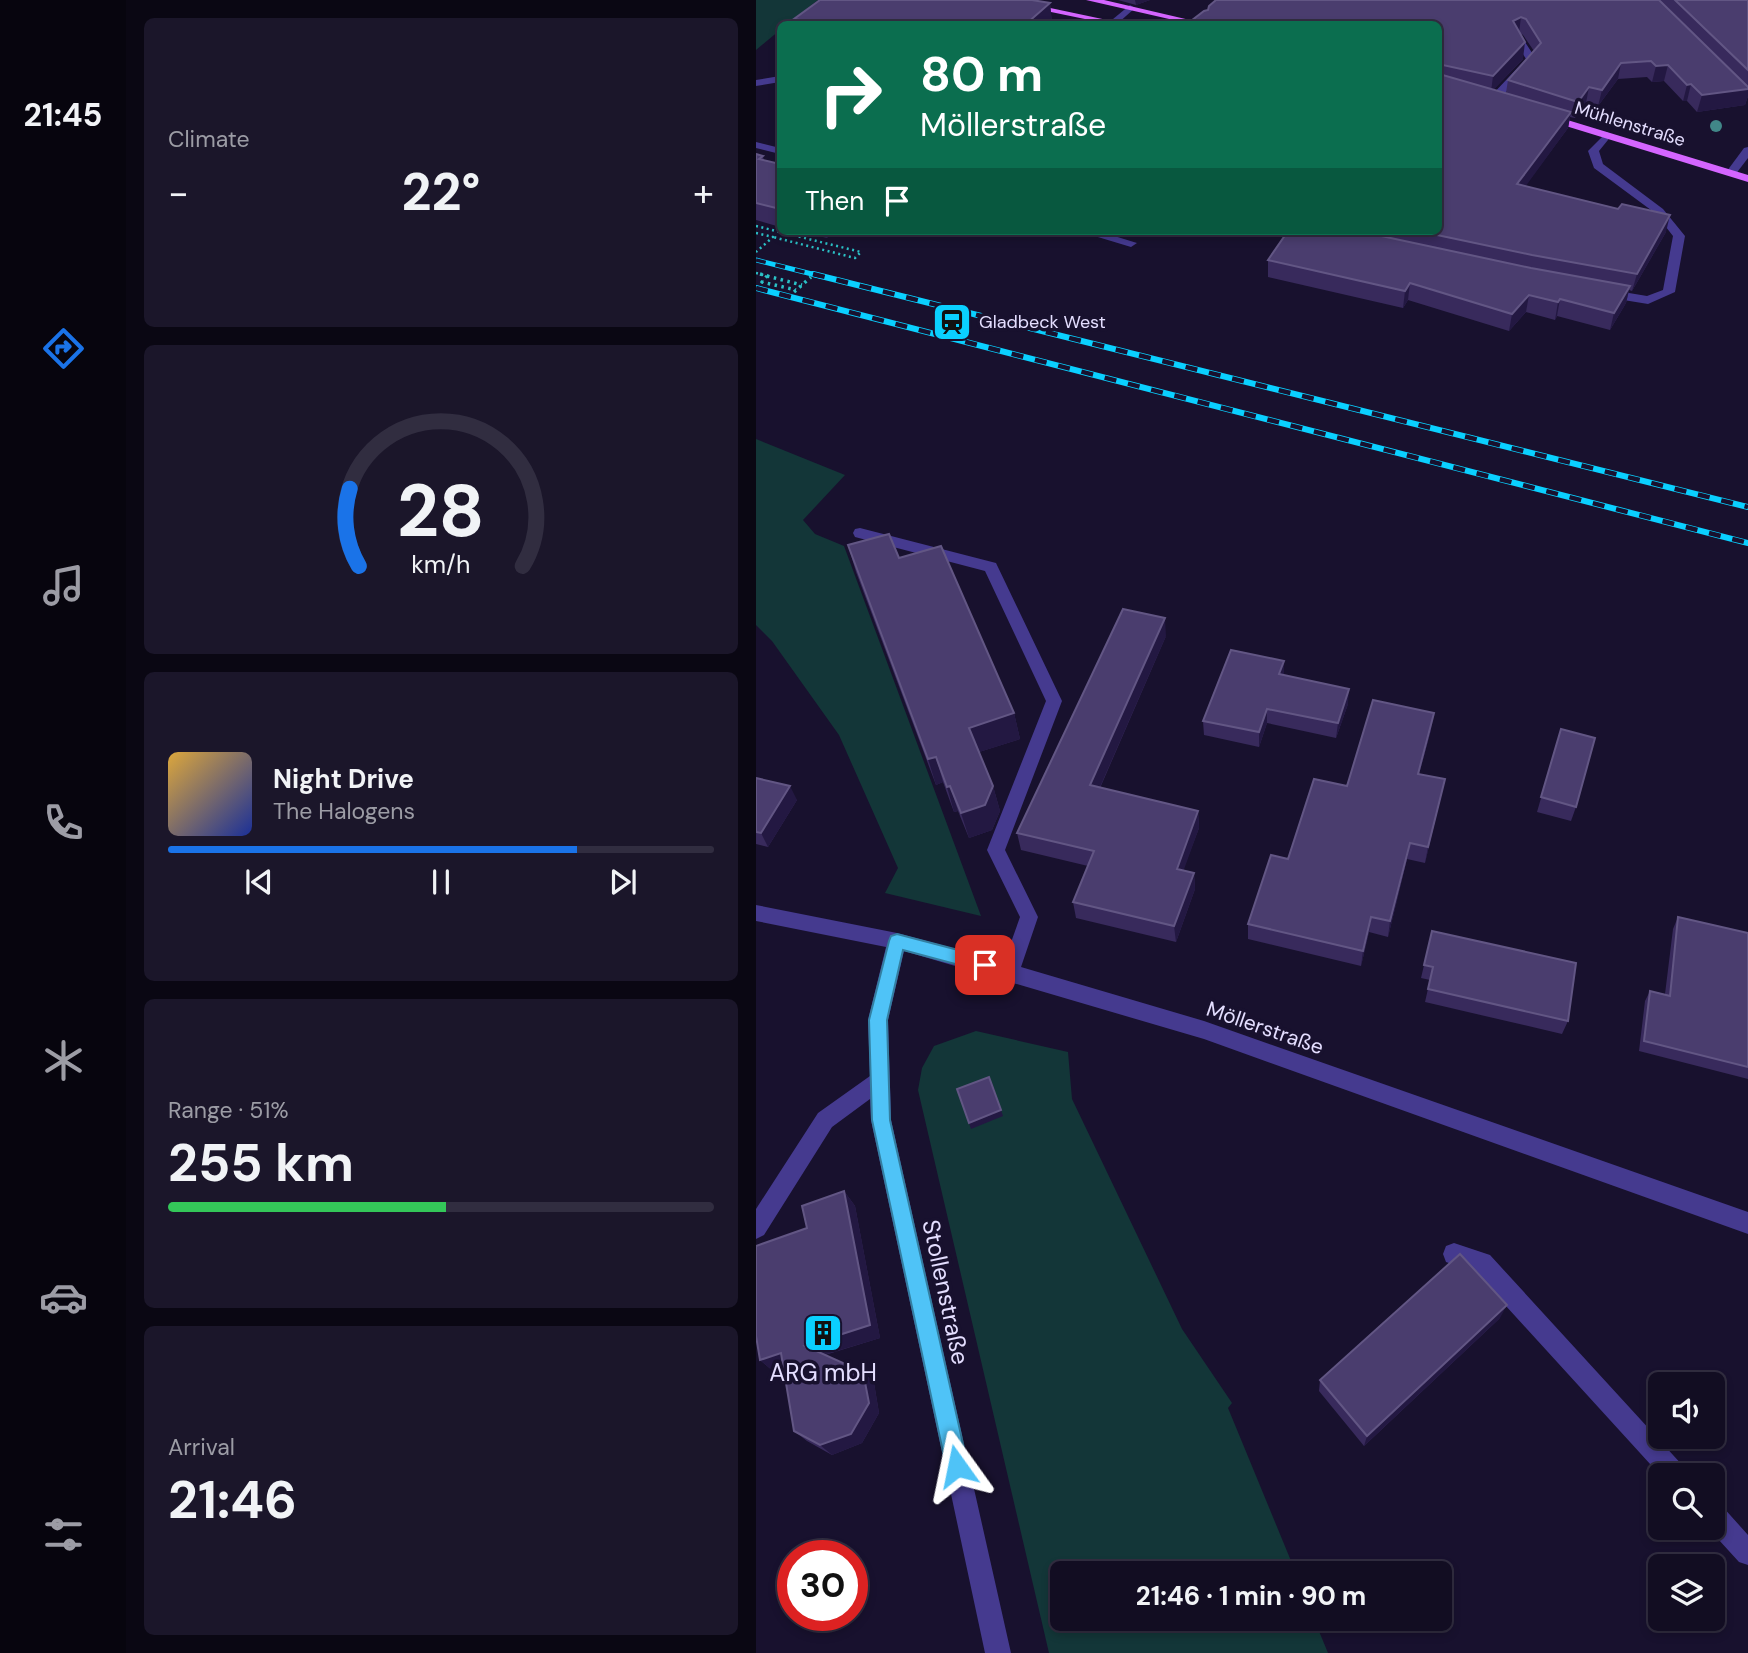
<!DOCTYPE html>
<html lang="en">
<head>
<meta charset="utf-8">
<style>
  :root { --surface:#120d22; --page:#1b162a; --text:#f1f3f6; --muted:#9c9ca5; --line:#312d40; --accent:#1a73e8 }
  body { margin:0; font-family:"DM Sans",sans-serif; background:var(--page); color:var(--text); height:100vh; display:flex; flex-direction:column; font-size:26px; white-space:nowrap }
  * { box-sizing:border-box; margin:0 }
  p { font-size:23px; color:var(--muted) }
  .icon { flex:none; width:38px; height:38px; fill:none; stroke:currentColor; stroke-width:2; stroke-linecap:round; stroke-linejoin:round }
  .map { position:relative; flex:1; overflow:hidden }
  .panel { display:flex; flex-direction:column; gap:18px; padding:18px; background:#0a0713; width:630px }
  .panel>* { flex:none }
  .banner { position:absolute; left:21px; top:21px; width:665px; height:214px; border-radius:10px; box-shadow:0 4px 10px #0003,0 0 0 2px var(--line); background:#0b6e4f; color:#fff; overflow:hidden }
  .fabs { position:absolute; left:892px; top:1372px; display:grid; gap:14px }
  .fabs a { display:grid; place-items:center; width:77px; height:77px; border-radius:10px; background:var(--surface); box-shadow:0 4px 10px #0003,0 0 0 2px var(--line); font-size:35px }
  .speed { position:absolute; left:21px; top:1540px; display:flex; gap:14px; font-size:35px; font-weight:700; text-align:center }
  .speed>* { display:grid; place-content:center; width:91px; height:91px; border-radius:50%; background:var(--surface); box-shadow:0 4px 10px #0003,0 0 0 2px var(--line); line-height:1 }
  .speed .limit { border:10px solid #d22; background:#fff; color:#111 }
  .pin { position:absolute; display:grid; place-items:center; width:60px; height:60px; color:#fff; margin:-30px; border-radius:14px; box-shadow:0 4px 10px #0006 }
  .me { position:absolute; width:77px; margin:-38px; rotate:348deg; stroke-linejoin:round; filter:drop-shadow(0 0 5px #0008) }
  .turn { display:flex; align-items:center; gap:24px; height:147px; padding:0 28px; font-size:32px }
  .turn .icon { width:91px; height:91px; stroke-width:2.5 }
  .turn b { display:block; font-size:49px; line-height:60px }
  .then { display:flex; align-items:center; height:66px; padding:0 28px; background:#0003; gap:14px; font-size:26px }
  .big { font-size:52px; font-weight:700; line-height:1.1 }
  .panel .widget { flex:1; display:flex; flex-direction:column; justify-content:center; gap:10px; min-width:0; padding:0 24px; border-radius:10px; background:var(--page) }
  .panel .dial { align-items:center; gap:0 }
  .dial svg { height:182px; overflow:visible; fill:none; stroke:var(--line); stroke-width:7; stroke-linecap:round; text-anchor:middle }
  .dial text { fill:var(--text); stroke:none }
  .song { display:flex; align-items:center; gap:21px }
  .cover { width:84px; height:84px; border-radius:10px; background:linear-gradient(135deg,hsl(40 70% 55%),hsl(230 70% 35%)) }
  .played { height:7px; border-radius:4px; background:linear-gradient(90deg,var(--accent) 75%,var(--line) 75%) }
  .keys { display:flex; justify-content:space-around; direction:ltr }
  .heat { display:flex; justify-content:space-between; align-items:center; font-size:38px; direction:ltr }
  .charge { height:10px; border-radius:5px; background:linear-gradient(90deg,#34c759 51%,var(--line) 0) }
  .trip { position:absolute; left:294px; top:1561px; width:402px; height:70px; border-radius:10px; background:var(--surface); box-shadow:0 4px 10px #0003,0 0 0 2px var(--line); font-weight:700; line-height:70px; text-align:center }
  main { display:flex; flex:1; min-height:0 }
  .menu { display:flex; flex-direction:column; width:126px; justify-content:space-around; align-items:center; background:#07050e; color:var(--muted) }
  .menu .icon { width:49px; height:49px }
  .menu .on { color:var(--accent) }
  .menu b { font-size:32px; color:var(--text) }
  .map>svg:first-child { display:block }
  .green { fill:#133638 }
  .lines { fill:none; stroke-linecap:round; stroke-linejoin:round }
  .path-far1 { stroke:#2bc1c6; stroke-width:2.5; stroke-dasharray:2 3.5; stroke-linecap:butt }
  .path { stroke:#2bc1c6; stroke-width:3.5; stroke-dasharray:2.5 4.5; stroke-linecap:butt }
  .minor { fill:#453a8f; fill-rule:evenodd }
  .major { fill:#d465ff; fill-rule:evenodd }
  .rail-far1-casing { stroke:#0ad0ff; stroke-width:5 }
  .rail-casing { stroke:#0ad0ff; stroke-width:6 }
  .rail-far1 { stroke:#18112e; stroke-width:3.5; stroke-dasharray:10; stroke-linecap:butt }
  .rail { stroke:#18112e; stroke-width:4.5; stroke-dasharray:12; stroke-linecap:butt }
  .tree { fill:#418788 }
  .wall { fill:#382a5c; fill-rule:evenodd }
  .shaded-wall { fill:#231842 }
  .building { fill:#4a3d6e; stroke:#625684; stroke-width:2 }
  .route { fill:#4fc3f7; stroke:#337fa1; stroke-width:2 }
  .labels { text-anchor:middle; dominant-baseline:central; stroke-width:7; stroke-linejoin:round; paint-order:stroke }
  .far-street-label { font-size:18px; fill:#e4deff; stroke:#18112e }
  .far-poi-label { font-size:18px; fill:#e4deff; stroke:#18112e; text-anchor:start }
  .street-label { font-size:21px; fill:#e4deff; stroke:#18112e }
  .near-street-label { font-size:24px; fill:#e4deff; stroke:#18112e }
  .near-poi-label { font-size:24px; fill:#e4deff; stroke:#18112e }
</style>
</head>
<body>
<main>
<nav class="menu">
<b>21:45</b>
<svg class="icon on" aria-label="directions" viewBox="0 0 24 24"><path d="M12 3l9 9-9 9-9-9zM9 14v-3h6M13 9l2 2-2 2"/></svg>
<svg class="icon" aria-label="music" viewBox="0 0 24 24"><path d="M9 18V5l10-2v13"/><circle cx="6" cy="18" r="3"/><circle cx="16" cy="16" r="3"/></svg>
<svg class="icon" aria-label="phone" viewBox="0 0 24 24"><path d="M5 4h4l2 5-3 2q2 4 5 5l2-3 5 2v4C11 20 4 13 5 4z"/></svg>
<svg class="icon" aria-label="climate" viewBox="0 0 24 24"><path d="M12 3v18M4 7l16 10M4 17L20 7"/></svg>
<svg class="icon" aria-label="car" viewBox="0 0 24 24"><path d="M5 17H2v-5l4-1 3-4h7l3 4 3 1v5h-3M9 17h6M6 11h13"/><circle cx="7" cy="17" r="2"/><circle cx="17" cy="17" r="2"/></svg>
<svg class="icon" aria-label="filters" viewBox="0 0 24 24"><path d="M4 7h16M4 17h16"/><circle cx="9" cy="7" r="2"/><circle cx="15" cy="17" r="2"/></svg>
</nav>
<section class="panel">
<div class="widget"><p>Climate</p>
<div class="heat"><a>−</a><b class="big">22°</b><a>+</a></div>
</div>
<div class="widget dial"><svg viewBox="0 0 100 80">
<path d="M14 69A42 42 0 1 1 86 69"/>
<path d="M14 69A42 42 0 0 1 10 35" stroke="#1a73e8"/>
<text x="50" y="56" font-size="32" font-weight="700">28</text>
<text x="50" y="72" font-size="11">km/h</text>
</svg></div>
<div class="widget">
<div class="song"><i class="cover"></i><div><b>Night Drive</b><p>The Halogens</p></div></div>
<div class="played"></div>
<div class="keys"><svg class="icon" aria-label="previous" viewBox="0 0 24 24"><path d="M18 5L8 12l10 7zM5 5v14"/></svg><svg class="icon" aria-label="pause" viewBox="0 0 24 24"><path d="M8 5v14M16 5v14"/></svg><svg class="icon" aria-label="next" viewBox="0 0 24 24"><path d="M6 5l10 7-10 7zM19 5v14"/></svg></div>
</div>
<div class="widget"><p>Range · 51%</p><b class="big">255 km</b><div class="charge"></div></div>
<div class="widget"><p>Arrival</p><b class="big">21:46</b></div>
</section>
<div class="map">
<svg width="992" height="1653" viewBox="0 0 992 1653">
  <rect width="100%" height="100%" fill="#18112e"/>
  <!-- green -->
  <g class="green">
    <polygon points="0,0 62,0 31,24 24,24 24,30 0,50"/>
    <polygon points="0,439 89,475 47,520 59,534 88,546 225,916 129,893 142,868 83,735 16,641 0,625"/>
    <polygon points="220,1031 312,1052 316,1099 426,1329 476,1403 472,1408 540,1573 306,1573 306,1619 558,1619 572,1653 293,1653 162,1090 166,1068 178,1046"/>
  </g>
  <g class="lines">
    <!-- path-far1 -->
    <g class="path-far1">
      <polyline points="0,226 105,252 99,258 17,237"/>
      <polyline points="0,233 17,237 0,252"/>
      <polyline points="0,273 11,276"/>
    </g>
    <!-- path -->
    <g class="path">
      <polyline points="4,274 11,276 6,282 40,290"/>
      <polyline points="11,276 46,285"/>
      <polyline points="38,292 55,277"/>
    </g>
    <!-- minor -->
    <g class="minor">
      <polygon points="374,5 379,8 361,24 351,24"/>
      <polygon points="762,35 765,36 780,59 742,101 734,101 734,97 770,59 757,38"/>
      <polygon points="24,76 24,82 0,86 0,80"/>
      <polygon points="851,132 856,135 843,151 847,164 907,209 929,236 919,292 892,304 849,297 843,293 849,289 891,296 907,290 917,236 899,213 838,168 832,151"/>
      <polygon points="0,142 24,148 24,154 0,148"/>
      <polygon points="992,147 992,158 979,175 971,175 971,171 988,148"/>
      <polygon points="322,231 342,231 381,243 375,247"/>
      <polygon points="104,528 240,563 306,701 249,850 282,917 265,967 448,1021 992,1212 992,1234 448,1039 148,951 132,1020 135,1120 255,1653 229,1653 115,1120 114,1099 76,1127 8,1235 0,1239 0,1209 62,1113 114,1076 112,1020 130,947 0,921 0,905 141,933 248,962 264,917 231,850 290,701 229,571 99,537 97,533 99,529"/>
      <polygon points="698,1243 734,1255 928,1467 932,1475 905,1476 719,1272 690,1262 687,1254 690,1246"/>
      <polygon points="957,1503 966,1506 992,1535 992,1565 983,1562 952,1528 957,1528"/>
    </g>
    <!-- major -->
    <g class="major">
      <polygon points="237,0 257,0 370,24 353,24"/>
      <polygon points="330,0 348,0 451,24 435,24"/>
      <polygon points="787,115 795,115 992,175 992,182 787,119"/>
    </g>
    <!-- rail-far1 casing -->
    <g class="rail-far1-casing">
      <polyline id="rail-far1" points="0,260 64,276"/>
    </g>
    <!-- rail casing -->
    <g class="rail-casing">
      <g id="rail">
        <polyline points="57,274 992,507"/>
        <polyline points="0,288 992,543"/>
      </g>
    </g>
    <!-- rail-far1 -->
    <use href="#rail-far1" class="rail-far1"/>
    <!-- rail -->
    <use href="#rail" class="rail"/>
  </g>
  <!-- trees -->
  <circle class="tree" cx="960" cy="126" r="6"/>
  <!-- wall -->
  <g class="wall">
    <polygon points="362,0 394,0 380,5"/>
    <path d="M460,0H992V96L989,105L941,112L931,101H927L908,81L896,82L891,77L862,79L842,106L830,103L819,118L814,117L812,128L769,186L910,232L876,291L873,290L870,303L854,330L801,316L799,320L770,312L753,331L652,300L647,308L512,277V260L532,231H682V24L452,10ZM764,33L767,35L778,51L752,80L750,93L737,90L767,59Z"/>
    <polygon points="294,3 296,24 40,24 38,19"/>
    <polygon points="0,154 7,156 8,161 24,164 24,227 0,220"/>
    <polygon points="42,231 79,231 71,238"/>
    <polygon points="92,545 258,713 264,739 223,752 237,786 244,811 236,830 213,838 202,811 198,812 187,782 180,785 100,572"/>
    <polygon points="410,636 344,788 442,811 443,828 427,870 438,873 439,889 420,942 320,918 317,902 332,866 265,850 261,833"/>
    <polygon points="528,661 528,675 592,704 580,738 511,723 503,747 448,735 447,721"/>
    <polygon points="805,729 820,807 815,821 781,812"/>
    <polygon points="675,730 663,774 689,779 685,796 669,863 651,859 632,937 613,932 605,966 492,939 492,924 532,859 591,786"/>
    <polygon points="0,778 41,800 12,847 0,844"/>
    <polygon points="922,917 992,933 992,1079 883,1051 889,1001 894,991 909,994 917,929"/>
    <polygon points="676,931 812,1021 806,1034 669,1002 674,980 665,978"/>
    <polygon points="88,1191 99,1206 124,1338 69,1355 107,1372 118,1383 123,1413 106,1443 76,1455 51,1441 38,1431 27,1368 17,1371 4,1360 51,1228"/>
    <polygon points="744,1318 608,1446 563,1391 564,1380"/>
  </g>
  <!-- shaded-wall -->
  <g class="shaded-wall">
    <polygon points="379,0 394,0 380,5"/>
    <polygon points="294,3 296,24 270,24"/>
    <polygon points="765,17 763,33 757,21"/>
    <polygon points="769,42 767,59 735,92 737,76"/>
    <polygon points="865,63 862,79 842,106 846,90"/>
    <polygon points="912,65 908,81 896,82 900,66"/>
    <polygon points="935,84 931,101 927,101 931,85"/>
    <polygon points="833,87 830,103 819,118 822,102"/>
    <polygon points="992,89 992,96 989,105 941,112 946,95"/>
    <polygon points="815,112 812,128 759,201 761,184"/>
    <polygon points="914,215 910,232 876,291 881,274"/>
    <polygon points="69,231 79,231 71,238"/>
    <polygon points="654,283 652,300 647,308 649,291"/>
    <polygon points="874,286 870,303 854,330 858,313"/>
    <polygon points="773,295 770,312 753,331 756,314"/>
    <polygon points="804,299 801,316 799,320 802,302"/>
    <polygon points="409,618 410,636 337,803 334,785"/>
    <polygon points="528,661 528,676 523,674"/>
    <polygon points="593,689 592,704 580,738 582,723"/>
    <polygon points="511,709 511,723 503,747 503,732"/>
    <polygon points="258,713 264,739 220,753 213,728"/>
    <polygon points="678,713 675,730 659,790 662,774"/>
    <polygon points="180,757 187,782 180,785 172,759"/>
    <polygon points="689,779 685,796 669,863 672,847"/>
    <polygon points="34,786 41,800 12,847 5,833"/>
    <polygon points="194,786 202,811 198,812 191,787"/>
    <polygon points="237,786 244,811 236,830 213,838 205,813"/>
    <polygon points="442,811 443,828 422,886 421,869"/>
    <polygon points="654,843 651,859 632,937 634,921"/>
    <polygon points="438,873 439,889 420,942 418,926"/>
    <polygon points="615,917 613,932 605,966 607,951"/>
    <polygon points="236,1083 247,1116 215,1129 213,1123"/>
    <polygon points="88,1191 99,1206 124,1338 61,1357 49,1346"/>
    <polygon points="751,1305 744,1318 608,1446 611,1436"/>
    <polygon points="25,1353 37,1365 17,1371 4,1360"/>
    <polygon points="107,1372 118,1383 123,1413 106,1443 76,1455 64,1445"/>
  </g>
  <!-- building -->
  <g class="building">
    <polygon points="64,0 276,0 294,3 270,24 67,24 38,19"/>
    <polygon points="460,0 903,0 992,87 992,89 946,95 935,84 931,85 912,65 900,66 895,61 865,63 846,90 833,87 822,102 752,80 785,43 770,19 765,17 757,21 769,42 737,76 682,64 682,24 431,24 448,11 452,10 453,6"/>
    <polygon points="919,0 992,0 992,70"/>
    <polygon points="682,67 683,74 815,112 761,184 862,209 866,204 914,215 881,274 776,255 662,231 682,231"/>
    <polygon points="0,154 7,156 3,159 24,164 24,209 0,203"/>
    <polygon points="532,231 602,231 775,268 874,286 858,313 804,299 802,302 773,295 756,314 654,283 649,291 512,260"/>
    <polygon points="133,534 143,558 185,546 258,713 213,728 237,786 229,805 205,813 194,786 191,787 180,757 172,759 92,545"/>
    <polygon points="367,609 409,618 334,785 442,811 421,869 438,873 418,926 317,902 338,851 261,833"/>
    <polygon points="475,650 528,661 523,674 593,689 582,723 511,709 503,732 447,721"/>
    <polygon points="617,700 678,713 662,774 689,779 672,847 654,843 634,921 615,917 607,951 492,924 515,855 532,859 558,779 591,786"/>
    <polygon points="805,729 839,738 820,807 785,797"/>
    <polygon points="0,778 34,786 5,833 0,832"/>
    <polygon points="922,917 992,933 992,1067 888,1041 894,991 914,996"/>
    <polygon points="676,931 820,963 812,1021 672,989 677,967 668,965"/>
    <polygon points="233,1077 245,1110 213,1123 201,1089"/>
    <polygon points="88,1191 114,1325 49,1346 107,1372 113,1403 95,1434 64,1445 38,1431 25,1353 4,1360 0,1336 0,1246 51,1228 46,1206"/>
    <polygon points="704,1254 751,1305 611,1436 564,1380"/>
  </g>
  <!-- route -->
  <polygon class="route" points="141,934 229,957 235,960 237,965 235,970 229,972 147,950 131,1020 134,1120 212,1466 209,1474 201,1477 193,1474 190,1466 116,1120 113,1020 133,941 135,936"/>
  <!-- icons -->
  <defs>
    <g id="station-square" transform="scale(2.0125)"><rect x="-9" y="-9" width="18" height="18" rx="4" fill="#0ad0ff" stroke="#18112e"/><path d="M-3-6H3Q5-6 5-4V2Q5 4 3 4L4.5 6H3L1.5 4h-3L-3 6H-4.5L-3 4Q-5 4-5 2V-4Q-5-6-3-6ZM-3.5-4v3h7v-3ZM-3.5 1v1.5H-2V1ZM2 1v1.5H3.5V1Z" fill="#111"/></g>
    <g id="building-square" transform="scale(2.0125)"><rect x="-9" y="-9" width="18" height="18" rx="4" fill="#0ad0ff" stroke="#18112e"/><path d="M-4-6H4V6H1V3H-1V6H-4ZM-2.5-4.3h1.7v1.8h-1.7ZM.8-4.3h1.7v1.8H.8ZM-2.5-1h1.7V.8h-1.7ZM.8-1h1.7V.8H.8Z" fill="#111"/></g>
  </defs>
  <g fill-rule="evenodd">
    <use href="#station-square" x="196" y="322"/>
    <use href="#building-square" x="67" y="1333"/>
  </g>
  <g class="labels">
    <!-- far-street labels -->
    <g class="far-street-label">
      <text transform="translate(874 124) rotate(17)">Mühlenstraße</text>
    </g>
    <!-- far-poi labels -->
    <g class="far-poi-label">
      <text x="223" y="322">Gladbeck West</text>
    </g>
    <!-- street labels -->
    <g class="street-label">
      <text transform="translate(509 1028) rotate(19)">Möllerstraße</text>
    </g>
    <!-- near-street labels -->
    <g class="near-street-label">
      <text transform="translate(190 1292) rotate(78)">Stollenstraße</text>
    </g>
    <!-- near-poi labels -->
    <g class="near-poi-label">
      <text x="67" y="1372">ARG mbH</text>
    </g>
  </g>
</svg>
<div class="fabs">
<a><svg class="icon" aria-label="sound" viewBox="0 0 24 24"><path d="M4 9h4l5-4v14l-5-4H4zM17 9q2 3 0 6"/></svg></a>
<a><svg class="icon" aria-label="search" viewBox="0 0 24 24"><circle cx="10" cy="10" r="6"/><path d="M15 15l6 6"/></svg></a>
<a><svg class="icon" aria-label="layers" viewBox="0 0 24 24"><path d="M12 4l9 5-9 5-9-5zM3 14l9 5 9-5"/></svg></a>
</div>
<div class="speed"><div class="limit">30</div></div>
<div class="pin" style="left:229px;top:965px;background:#d93025"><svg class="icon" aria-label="arrive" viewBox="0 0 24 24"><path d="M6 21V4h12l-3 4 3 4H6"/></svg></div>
<svg class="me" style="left:201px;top:1466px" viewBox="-20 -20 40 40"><path d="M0-17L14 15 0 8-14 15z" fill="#4fc3f7" stroke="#fff" stroke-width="4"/></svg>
<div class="trip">21:46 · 1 min · 90 m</div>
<div class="banner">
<div class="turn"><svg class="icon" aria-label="right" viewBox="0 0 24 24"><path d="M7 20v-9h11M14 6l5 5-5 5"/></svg><div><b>80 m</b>Möllerstraße</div></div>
<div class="then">Then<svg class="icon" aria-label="arrive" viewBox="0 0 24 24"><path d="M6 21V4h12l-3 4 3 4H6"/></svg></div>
</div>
</div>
</main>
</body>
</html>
